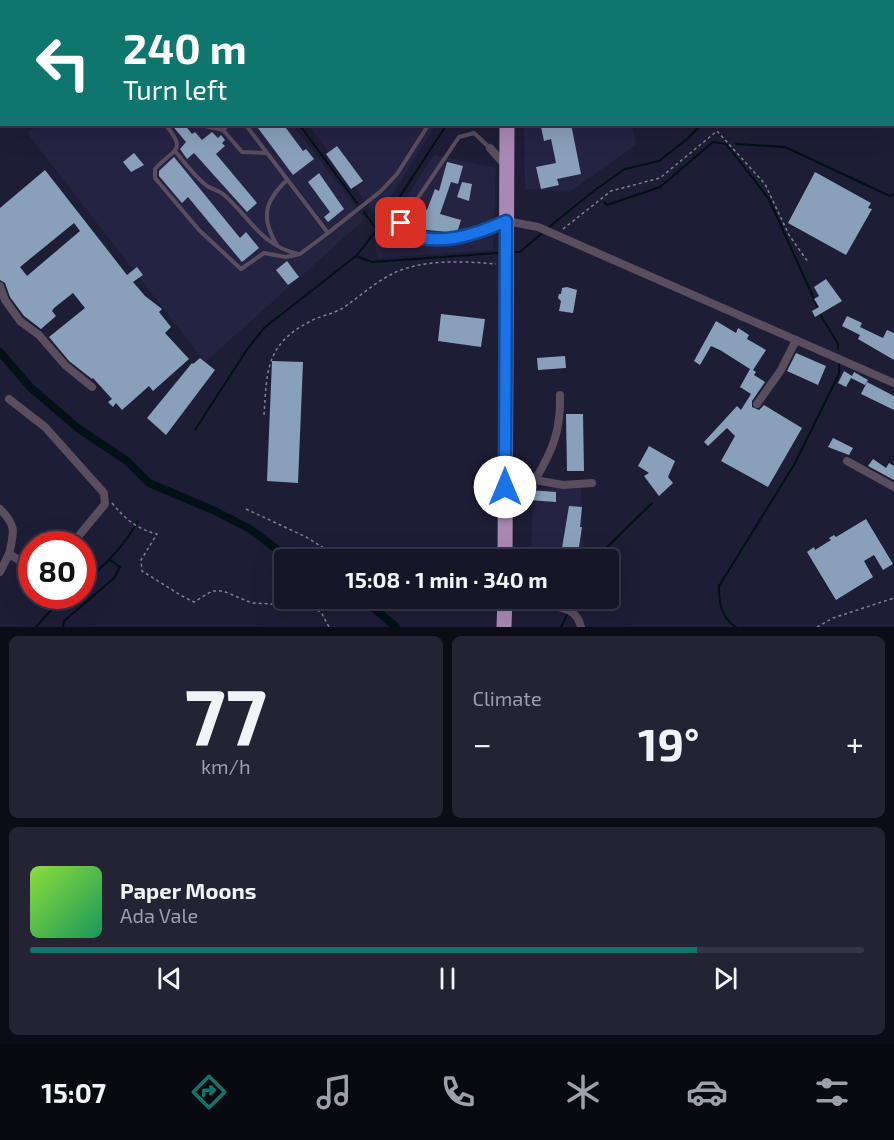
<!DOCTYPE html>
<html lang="en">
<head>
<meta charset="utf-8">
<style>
  :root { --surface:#161628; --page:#232334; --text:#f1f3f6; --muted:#9e9fa8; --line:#353545; --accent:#0f766e }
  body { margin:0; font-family:"Exo 2",sans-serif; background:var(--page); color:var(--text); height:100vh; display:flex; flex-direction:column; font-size:22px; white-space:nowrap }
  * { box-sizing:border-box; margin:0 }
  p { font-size:20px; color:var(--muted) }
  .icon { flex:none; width:33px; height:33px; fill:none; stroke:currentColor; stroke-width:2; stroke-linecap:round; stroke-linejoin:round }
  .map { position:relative; height:627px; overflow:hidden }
  .sheet { display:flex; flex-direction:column; gap:9px; padding:9px; background:#0c0c16; flex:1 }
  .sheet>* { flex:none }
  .hud { position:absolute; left:0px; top:0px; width:894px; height:126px; box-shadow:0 6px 24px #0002,0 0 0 2px var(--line); background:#0f766e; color:#fff; overflow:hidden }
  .speed { position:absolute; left:18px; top:531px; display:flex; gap:12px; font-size:30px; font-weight:700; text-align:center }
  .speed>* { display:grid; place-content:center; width:78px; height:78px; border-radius:50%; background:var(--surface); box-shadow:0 6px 24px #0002,0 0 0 2px var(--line); line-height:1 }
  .speed .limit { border:9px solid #d22; background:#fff; color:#111 }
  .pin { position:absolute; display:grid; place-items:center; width:51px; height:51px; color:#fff; margin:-26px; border-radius:12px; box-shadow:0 3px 9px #0006 }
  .me { position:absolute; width:66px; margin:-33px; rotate:0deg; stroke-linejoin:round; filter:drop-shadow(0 0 4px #0008) }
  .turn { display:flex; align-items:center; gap:21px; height:126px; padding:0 24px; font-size:27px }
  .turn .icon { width:78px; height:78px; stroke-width:2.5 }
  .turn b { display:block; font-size:42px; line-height:51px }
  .big { font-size:45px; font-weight:700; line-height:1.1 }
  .sheet .tile { flex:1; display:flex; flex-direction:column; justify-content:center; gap:9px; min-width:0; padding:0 21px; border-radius:9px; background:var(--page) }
  .sheet .dial { align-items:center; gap:0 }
  .dial b { font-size:78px; line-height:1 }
  .song { display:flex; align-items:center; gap:18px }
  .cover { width:72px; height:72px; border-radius:9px; background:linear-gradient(135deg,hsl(90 70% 55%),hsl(150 70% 35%)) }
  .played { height:6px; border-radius:3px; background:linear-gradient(90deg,var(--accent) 80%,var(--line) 80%) }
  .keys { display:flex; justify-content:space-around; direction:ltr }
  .heat { display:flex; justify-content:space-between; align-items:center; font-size:33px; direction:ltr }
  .sheet .tiles { flex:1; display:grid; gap:9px; grid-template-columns:1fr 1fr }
  .tile:last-child { grid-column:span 2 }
  .trip { position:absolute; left:274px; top:549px; width:345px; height:60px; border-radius:6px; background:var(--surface); box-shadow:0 6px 24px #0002,0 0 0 2px var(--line); font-weight:700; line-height:60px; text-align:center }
  .menu { display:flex; height:96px; justify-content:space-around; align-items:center; background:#090910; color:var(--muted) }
  .menu .icon { width:42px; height:42px }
  .menu .on { color:var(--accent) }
  .menu b { font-size:27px; color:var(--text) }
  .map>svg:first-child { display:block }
  .built { fill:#252342 }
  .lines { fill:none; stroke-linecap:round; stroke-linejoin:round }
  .stream { stroke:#011116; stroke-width:2 }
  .canal { stroke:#011116; stroke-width:8 }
  .building { fill:#89a0ba; fill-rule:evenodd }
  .path { stroke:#808095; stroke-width:1.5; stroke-dasharray:3 3; stroke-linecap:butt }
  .lane { stroke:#5a4d5e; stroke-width:4 }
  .street { stroke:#5a4d5e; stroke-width:8 }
  .highway { stroke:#a989b3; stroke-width:15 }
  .route-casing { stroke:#114b97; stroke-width:15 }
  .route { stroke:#1a73e8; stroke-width:10 }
</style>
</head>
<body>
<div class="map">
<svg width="894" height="627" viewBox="0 0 894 627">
  <rect width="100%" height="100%" fill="#1e1d36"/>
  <!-- built -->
  <g class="built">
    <polygon points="217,0 492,0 218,2"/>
    <polygon points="38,124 293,125 365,219 205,362 27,133"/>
    <polygon points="576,124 632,125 636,145 569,192 525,189 524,127"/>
    <polygon points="309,125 436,125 390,198 375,215"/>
    <polygon points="434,155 496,168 493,250 378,258 374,243 391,221"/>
    <polygon points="581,487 584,559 531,560 533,489"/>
  </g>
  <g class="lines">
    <!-- stream -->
    <g class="stream">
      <polyline points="206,0 207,2"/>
      <polyline points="786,2 787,0"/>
      <polyline points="299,124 357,203"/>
      <polyline points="736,144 785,147 890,196 894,194"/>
      <polyline points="604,202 607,205 660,187 713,142 726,144 769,199 818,308"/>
      <polyline points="364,212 377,230"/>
      <polyline points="549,227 595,190 625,169 659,161 686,140 702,124"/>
      <polyline points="515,252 520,252 542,233"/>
      <polyline points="356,256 372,262 499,253"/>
      <polyline points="820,314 838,344 838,349"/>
      <polyline points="195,430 246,351 264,328 356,256 384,221 447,124"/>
      <polyline points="594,560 652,503"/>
      <path d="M82,584C105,566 124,546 138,521"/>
      <polyline points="573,602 575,598"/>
      <polyline points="36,627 54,607 68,596"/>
      <polyline points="63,627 64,621 114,578 120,567 109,559"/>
      <polyline points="561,627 568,613"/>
      <path d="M736,627C721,618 719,603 719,586L794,465L839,374V362"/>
    </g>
    <!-- canal -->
    <g class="canal">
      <polyline points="0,352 31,388 79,429 127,461 149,483 213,510 250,529 291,560"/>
      <polyline points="362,598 396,627"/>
    </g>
  </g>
  <!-- building -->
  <g class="building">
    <polygon points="171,124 184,124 192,134 195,132 202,140 212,132 218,138 221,135 225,140 222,143 225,146 216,154 257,203 247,212 194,153 187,159 180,149 186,142"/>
    <polygon points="255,124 283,124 303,151 306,149 314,159 293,175"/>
    <polygon points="555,124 571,124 581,174 557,179 559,185 541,189 536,167 556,163 551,139 544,141 541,127"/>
    <polygon points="337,146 363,181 351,189 326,154"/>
    <polygon points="134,153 144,165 131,172 123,162"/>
    <polygon points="174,157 240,238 246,232 259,248 242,262 188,197 182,203 159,176 159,171"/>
    <polygon points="447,162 463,166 458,184 451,182 440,214 461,220 457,233 408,228 406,223 417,207 427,210 435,189 439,191"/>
    <path d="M45,170L127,275L137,267L143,275L133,282L145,296L162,309L159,312L171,327L165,333L189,359L153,391L149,386L122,410L116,403L113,407L108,402L112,399L93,378L92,379L69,361L49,337L85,308L73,293L54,308L52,311L56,316L41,329L24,316L10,297L5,283L0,280V208ZM74,223L80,231L27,276L20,267Z"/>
    <polygon points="815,172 871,203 868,208 872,209 846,255 788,223"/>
    <polygon points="319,173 344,209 328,222 324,217 330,212 308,182"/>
    <polygon points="462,182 472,184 469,201 457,197"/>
    <polygon points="287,261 299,277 288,285 276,270"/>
    <polygon points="826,279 842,301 815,317 812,311 819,307 814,299 819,296 814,287"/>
    <polygon points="567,287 577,290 573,313 559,311 561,301 558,298 559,294 561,294 562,288"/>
    <polygon points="441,314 485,319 481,347 438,341"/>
    <polygon points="847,316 862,323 860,327 883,338 887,330 894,333 894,360 858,339 860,335 842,326"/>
    <polygon points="716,321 736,333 738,328 749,335 747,339 766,350 753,370 756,372 754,375 765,382 752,401 752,407 759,410 764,405 802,428 768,487 721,461 735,436 727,428 708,446 704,442 737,406 741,410 751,394 740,387 750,369 720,350 711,346 700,365 694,361"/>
    <polygon points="796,353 826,366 818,385 787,371"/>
    <polygon points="565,356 566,368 538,370 537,358"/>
    <polygon points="200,358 215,370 166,435 147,418 192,363 193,364"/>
    <polygon points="272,361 303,362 298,483 267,481"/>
    <polygon points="844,371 852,376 854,372 868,380 865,385 851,378 846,387 838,383"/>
    <polygon points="867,382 894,396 894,410 861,394"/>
    <polygon points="566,414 583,414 584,471 567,471"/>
    <polygon points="833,438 853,448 849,455 828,447"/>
    <polygon points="649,446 675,461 668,477 673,483 659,496 644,476 649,473 638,466"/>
    <polygon points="873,459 886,468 889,463 894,466 894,480 868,466"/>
    <polygon points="529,490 556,492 556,502 528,500"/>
    <polygon points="569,506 582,507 580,527 582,527 577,560 560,560"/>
    <polygon points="866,519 893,564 883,570 874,555 864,561 873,577 836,600 807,552 814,547 815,550 831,540 829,538 834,535 836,537"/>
  </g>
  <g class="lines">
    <!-- path -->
    <g class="path">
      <polyline points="563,229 611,191 660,178 717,131 765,184 789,235 808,262"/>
      <path d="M264,415C267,372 265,345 309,322C319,316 333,314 343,308C359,297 374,283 392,274C421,259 464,261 496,264"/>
      <path d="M112,503C125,519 137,529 157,534L141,560L142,571L182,596L194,602L212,591H223L252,603L313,606L322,614L329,627"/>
      <polyline points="246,509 306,537 343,560"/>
      <polyline points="817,627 833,618 894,598"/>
    </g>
    <!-- lane -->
    <g class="lane">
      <polyline points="473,0 474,2"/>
      <path d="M165,124C188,152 174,148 155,169V178L199,230L241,269L264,253L286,257L300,254L328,233L381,191L397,174L429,124"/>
      <polyline points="195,124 223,130 242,152 266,153"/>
      <polyline points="245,124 328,233"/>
      <polyline points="223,130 229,124"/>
      <path d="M175,151C185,163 194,176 207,186C212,189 218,190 223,194C250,217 260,245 298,254"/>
      <polyline points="464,237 416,236 405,232 401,223 459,137 474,133 489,147"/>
      <path d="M277,245C260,217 265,201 287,180"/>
    </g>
    <!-- street -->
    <g class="street">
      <polyline points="544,2 546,0"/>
      <polyline points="490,148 505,165"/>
      <polyline points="464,237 506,221 538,227 894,383"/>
      <polyline points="0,286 5,300 20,321 39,335 65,365 92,387"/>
      <polyline points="9,399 45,427 104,493 105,504 72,544"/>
      <polyline points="757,404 781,370 796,340"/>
      <polyline points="847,461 894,487"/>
      <path d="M535,480C553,450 561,430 560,395"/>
      <polyline points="505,487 535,480 563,485 592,483"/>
      <path d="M0,509C17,526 14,532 9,554L32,568"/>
      <polyline points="0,572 9,554"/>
      <path d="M530,598C548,610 575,601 581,627"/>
    </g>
    <!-- highway -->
    <g class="highway">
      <polyline points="508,0 508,2"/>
      <polyline points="505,560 507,124"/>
      <polyline points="504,627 505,598"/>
    </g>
  </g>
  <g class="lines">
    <!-- route casing -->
    <g class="route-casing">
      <path id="route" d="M401,223L405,232C437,248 475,235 506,221L505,487"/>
    </g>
    <!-- route -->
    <use href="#route" class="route"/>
  </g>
</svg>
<div class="speed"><div class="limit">80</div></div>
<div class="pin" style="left:401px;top:223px;background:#d93025"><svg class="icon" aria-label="arrive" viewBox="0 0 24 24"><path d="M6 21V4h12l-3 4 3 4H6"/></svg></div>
<svg class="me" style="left:505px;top:487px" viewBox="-20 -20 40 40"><circle r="19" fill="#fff"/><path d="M0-13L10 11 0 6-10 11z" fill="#1a73e8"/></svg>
<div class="trip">15:08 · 1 min · 340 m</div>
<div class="hud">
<div class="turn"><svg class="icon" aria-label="left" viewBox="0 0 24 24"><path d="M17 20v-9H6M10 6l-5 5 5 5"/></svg><div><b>240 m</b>Turn left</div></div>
</div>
</div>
<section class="sheet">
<div class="tiles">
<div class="tile dial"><b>77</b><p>km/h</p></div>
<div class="tile"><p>Climate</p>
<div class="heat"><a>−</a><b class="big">19°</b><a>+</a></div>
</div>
<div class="tile">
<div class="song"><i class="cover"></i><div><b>Paper Moons</b><p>Ada Vale</p></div></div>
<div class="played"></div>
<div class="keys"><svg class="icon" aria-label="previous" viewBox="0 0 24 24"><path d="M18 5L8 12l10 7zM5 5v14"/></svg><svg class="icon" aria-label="pause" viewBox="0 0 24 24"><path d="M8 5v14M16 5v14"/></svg><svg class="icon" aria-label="next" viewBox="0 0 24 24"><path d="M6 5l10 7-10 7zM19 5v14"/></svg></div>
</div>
</div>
</section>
<nav class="menu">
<b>15:07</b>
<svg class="icon on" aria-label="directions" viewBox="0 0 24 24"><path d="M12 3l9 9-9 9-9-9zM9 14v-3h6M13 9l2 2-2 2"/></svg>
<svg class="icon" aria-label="music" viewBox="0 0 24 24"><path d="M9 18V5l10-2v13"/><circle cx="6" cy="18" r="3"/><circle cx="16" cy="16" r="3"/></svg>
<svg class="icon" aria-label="phone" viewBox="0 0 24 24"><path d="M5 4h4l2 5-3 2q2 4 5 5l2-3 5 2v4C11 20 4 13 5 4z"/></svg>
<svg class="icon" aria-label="climate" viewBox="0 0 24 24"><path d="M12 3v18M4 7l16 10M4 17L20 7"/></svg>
<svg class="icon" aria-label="car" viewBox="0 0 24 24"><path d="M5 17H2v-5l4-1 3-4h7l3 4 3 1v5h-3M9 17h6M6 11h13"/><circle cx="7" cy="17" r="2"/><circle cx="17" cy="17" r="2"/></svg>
<svg class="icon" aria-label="filters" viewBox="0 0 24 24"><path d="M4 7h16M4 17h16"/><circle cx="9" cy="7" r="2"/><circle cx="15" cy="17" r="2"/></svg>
</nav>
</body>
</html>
